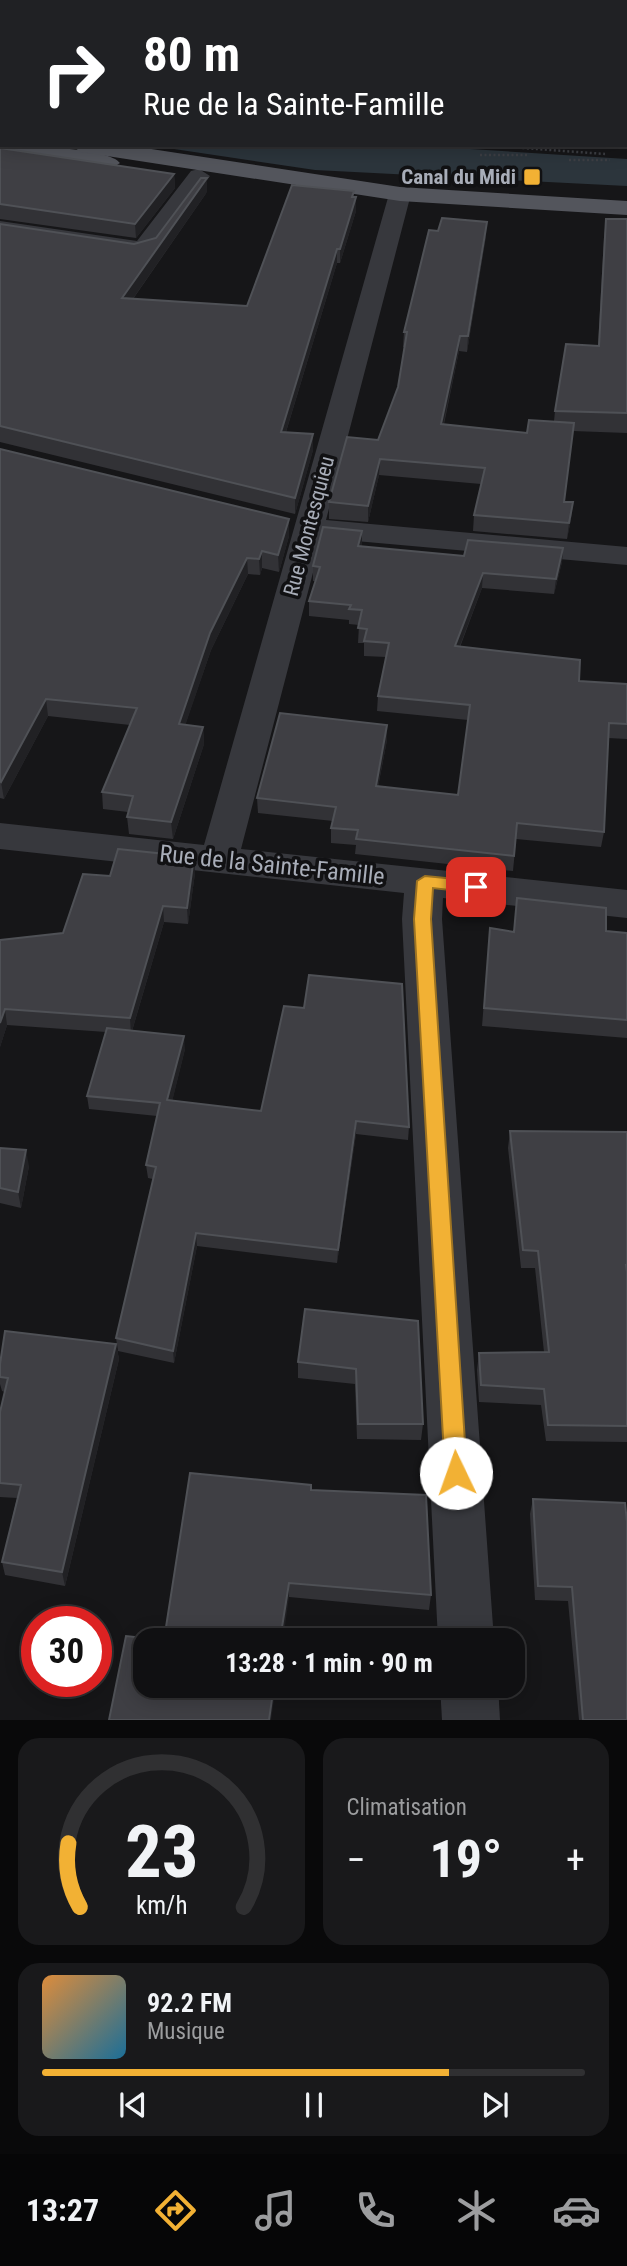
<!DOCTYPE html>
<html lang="fr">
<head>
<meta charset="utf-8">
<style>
  :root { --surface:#101012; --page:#19191b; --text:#f1f3f6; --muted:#9c9d9f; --line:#303032; --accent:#f2b134 }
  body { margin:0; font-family:"Roboto Condensed",sans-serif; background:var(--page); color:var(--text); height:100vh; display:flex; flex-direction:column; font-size:26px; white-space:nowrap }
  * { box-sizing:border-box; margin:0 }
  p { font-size:23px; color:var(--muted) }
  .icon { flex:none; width:38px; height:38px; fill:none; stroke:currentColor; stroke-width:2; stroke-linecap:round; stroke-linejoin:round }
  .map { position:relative; height:1720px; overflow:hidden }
  .sheet { display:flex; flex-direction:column; gap:18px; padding:18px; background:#09090a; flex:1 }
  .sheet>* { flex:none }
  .top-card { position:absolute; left:0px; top:0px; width:628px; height:147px; box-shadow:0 4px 18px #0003,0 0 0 2px var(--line); background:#202124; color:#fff; overflow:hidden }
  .speed { position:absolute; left:21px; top:1606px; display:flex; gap:14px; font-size:35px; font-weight:700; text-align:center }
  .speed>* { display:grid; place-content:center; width:91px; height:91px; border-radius:50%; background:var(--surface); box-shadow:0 4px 18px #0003,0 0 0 2px var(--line); line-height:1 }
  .speed .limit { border:10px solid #d22; background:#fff; color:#111 }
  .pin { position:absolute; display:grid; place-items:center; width:60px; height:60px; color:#fff; margin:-30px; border-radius:14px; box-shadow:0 4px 10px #0006 }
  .me { position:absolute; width:77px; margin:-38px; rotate:357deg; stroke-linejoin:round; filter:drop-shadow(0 0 5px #0008) }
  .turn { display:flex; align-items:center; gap:24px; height:147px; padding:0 28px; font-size:32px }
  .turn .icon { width:91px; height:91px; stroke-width:2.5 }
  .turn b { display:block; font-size:49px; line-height:60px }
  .big { font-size:52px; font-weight:700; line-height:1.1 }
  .sheet .widget { flex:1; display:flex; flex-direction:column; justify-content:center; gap:10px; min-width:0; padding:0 24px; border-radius:21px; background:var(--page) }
  .sheet .dial { align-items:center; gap:0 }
  .dial svg { height:182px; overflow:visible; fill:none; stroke:var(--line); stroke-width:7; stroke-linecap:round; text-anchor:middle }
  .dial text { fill:var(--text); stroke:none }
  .song { display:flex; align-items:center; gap:21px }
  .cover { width:84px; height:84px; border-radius:10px; background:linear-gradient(135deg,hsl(30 70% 55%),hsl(200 70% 35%)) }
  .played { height:7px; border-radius:4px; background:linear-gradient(90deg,var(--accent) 75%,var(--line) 75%) }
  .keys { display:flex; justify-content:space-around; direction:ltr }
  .heat { display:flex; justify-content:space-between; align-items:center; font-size:38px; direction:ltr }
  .sheet .tiles { flex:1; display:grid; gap:18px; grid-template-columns:1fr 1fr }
  .widget:last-child { grid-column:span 2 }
  .trip { position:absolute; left:133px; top:1628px; width:392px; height:70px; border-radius:21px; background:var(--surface); box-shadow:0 4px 18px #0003,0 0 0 2px var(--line); font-weight:700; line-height:70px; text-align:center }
  .dock { display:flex; height:112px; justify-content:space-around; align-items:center; background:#060607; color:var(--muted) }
  .dock .icon { width:49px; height:49px }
  .dock .current { color:var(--accent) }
  .dock b { font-size:32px; color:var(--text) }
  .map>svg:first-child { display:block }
  .water { fill:#2c353c }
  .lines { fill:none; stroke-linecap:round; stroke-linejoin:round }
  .path { stroke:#3d3f44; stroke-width:2.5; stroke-dasharray:2 2.5; stroke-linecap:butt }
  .minor { fill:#37383d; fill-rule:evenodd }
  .primary { fill:#53555c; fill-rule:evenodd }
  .wall { fill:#323236 }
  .shaded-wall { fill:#212124 }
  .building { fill:#3f3f44; stroke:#4f5156; stroke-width:2 }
  .route { fill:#f2b134; stroke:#9d7322; stroke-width:2 }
  .poi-dot { fill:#f2b134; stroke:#111113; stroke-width:2.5 }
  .labels { text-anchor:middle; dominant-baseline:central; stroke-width:7; stroke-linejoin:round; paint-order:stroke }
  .far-poi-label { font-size:21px; font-weight:bold; fill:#a8adb8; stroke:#111113; text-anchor:end }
  .far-street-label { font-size:21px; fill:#a8adb8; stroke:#111113 }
  .street-label { font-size:24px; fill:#a8adb8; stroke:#111113 }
</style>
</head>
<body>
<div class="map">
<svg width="627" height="1720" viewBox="0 0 627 1720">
  <rect width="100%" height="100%" fill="#161618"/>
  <!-- water -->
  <polygon class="water" points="407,145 627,159 627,186 315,170 154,146"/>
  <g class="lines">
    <!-- path -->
    <g class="path">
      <polyline points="482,145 605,154"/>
      <polyline points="480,155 528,155"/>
      <polyline points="569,160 610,160"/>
    </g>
    <!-- minor -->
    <g class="minor">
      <polygon points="199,169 210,176 155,251 135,256 0,235 0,221 137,241 191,171"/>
      <polygon points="400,187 411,194 326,520 627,547 627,565 322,538 241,849 627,890 627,918 443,898 442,919 494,1640 438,1640 402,919 404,893 0,849 0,823 204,845 389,194"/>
      <polygon points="440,1685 498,1685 500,1720 442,1720"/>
    </g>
    <!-- primary -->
    <g class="primary">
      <rect x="0" y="64" width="2" height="12"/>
      <rect x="626" y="129" width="1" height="12"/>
      <path d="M0,140L2,145C22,145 110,148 120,163L109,170L0,154Z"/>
      <polygon points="70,145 125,145 400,187 627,201 627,215 400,201 81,152"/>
    </g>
  </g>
  <!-- wall -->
  <g class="wall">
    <polygon points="0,0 440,0 437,2 2,2 2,34 0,32"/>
    <polygon points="0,148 174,174 175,188 136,238 0,219"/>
    <polygon points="354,191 354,197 356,197 356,211 340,263 337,263 286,432 313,450 295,514 0,442 0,224 134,244 156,238 207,192 133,299 247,306"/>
    <polygon points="606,219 627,219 627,433 573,431 564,502 573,502 571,519 567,539 473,531 474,515 481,484 379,475 368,522 329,519 329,502 378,440 398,387 404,347 403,347 404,332 486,236 467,352 459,351 444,424 527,433 554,421 555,411 598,346 604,237"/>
    <polygon points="0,449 289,536 279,572 262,568 260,575 248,574 211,650 185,725 203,727 204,744 173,839 129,834 127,817 128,812 103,809 102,792 130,725 48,716 4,799 0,798"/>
    <polygon points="563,548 562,562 554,594 482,588 460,647 579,681 627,684 627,739 608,738 604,832 601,847 516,839 513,871 355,854 356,845 331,843 331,828 333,821 258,813 257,798 387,725 387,740 378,787 458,795 468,720 377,711 378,696 386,657 364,656 364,643 358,643 359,625 349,624 349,620 309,616 309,601 315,581 313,581 313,566 464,556"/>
    <polygon points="195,873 188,924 164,922 132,1031 185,1049 172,1101 409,1127 408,1140 356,1134 337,1263 197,1246 174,1363 118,1351 116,1338 153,1179 148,1178 146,1165 157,1116 89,1109 87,1096 106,1032 7,1025 0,1047 0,940 63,933 110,876"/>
    <polygon points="517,898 606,931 627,933 627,1038 482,1026 490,928 514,932"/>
    <polygon points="510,1131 627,1132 627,1442 546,1441 541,1405 479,1402 477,1370 479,1353 544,1352 535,1268 521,1268 508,1148"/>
    <polygon points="0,1148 29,1166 21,1208 0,1203"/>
    <polygon points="305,1309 423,1424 421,1440 357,1439 355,1384 298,1378 298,1362"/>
    <polygon points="116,1344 119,1359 65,1586 5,1575 2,1562 17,1498 0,1497 0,1412 5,1392 2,1391 0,1384 0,1364"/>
    <polygon points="311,1490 431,1595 429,1610 289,1597 164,1640"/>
    <polygon points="533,1499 627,1522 627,1720 579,1720 568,1601 535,1600 530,1514"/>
  </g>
  <!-- shaded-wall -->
  <g class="shaded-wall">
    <polygon points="411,0 440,0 437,2 408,2"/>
    <polygon points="174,174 175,188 136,238 135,224"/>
    <polygon points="207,178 207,192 123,313 122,298"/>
    <polygon points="354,191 354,202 356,197 356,211 340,263 340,249"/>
    <polygon points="487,222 486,236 467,352 468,336"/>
    <polygon points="337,249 337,263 281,448 281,432"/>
    <polygon points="460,336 459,351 440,440 441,424"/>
    <polygon points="313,434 313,450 295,514 295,498"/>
    <polygon points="380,459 379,475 368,522 368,506"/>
    <polygon points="573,502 571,519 567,539 569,523"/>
    <polygon points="289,519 289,536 279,572 278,555"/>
    <polygon points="362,531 362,545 358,560 358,546"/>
    <polygon points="563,548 562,562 554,594 556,579"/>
    <polygon points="262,551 262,568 260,575 259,559"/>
    <polygon points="247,558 248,574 211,650 180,741 179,724 210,633"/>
    <polygon points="483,573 482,588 454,661 455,646"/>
    <polygon points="46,699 48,716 4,799 1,782"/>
    <polygon points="387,725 387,740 375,802 376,786"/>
    <polygon points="203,727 204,744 173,839 171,822"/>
    <polygon points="194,857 195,873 188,924 187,908"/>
    <polygon points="163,906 164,922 131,1034 130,1018"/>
    <polygon points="5,1009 7,1025 0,1047 0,1023"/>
    <polygon points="184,1036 185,1049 169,1114 167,1100"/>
    <polygon points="356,1121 356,1134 337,1263 338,1250"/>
    <polygon points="26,1150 29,1166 21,1208 18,1192"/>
    <polygon points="196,1233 197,1246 174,1363 173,1351"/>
    <polygon points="116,1344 119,1359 65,1586 62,1572"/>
    <polygon points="289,1583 289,1597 283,1640 280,1640"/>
    <polygon points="274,1685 276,1685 271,1720 269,1720"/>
  </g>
  <!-- building -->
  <g class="building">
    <polygon points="0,0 411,0 408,2 394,2 389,1 384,2 2,2 2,20 0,19"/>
    <polygon points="515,0 624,0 623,2 514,2"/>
    <polygon points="0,148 174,174 135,224 0,204"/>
    <polygon points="201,178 207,178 122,298 247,306 292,185 354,191 352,197 356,197 340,249 337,249 281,432 313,434 295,498 0,426 0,224 134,244 156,238"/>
    <polygon points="442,218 487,222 468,336 460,336 441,424 527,433 529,420 574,423 564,502 573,502 569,523 474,515 485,468 380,459 368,506 329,502 347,437 378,440 398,387 407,332 404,332 429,230 438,231"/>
    <polygon points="606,219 627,219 627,413 555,411 566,344 599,346"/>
    <polygon points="0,449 289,519 278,555 262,551 259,559 247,558 210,633 179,724 203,727 171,822 127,817 133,796 102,792 137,708 46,699 1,782 0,781"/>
    <polygon points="323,527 362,531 358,546 464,556 468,540 563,548 556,579 483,573 455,646 580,660 579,681 627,684 627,724 609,723 604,832 517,823 514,856 356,839 358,830 331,828 336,807 257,798 280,713 387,725 376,786 458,795 470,705 378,696 389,643 364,641 367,629 358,628 362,610 349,609 351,605 309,601 320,567 313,566"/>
    <polygon points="118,849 194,857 187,908 163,906 130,1018 5,1009 0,1023 0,940 63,933 83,874 110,876"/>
    <polygon points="517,898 606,908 606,931 627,933 627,1020 484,1008 490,928 514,932"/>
    <polygon points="309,975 402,984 409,1127 356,1121 338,1250 196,1233 173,1351 116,1338 156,1167 146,1165 160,1103 87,1096 107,1028 184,1036 167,1100 261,1111 284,1006 304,1008"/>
    <polygon points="510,1131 627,1132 627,1265 626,1265 627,1272 627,1426 548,1425 544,1389 481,1385 479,1353 549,1352 538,1251 523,1250"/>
    <polygon points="0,1148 26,1150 18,1192 0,1188"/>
    <polygon points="305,1309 418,1321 423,1424 358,1424 356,1369 298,1362"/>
    <polygon points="5,1331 116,1344 62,1572 2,1562 21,1485 0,1483 0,1412 8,1378 0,1377 0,1364"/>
    <polygon points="190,1473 311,1485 311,1490 426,1495 431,1595 289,1583 280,1640 145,1640 145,1685 274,1685 269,1720 109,1720 126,1636 164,1640"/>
    <polygon points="533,1499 625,1503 627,1522 627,1720 583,1720 572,1587 538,1586"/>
  </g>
  <!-- route -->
  <polygon class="route" points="425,876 476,881 484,887 476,893 433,888 431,919 467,1473 463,1481 456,1484 448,1481 445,1473 414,919 417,881"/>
  <!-- markers -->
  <rect class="poi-dot" x="523" y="168" width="18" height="18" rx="3.5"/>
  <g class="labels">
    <!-- far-poi labels -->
    <g class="far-poi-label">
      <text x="516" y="177">Canal du Midi</text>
    </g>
    <!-- far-street labels -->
    <g class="far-street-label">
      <text transform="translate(309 526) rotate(-75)">Rue Montesquieu</text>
    </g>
    <!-- street labels -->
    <g class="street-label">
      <text transform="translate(272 865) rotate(6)">Rue de la Sainte-Famille</text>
    </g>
  </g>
</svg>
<div class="speed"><div class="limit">30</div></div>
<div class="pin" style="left:476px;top:887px;background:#d93025"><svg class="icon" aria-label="arrive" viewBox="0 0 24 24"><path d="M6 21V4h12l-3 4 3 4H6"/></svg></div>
<svg class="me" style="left:456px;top:1473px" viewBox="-20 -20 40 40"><circle r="19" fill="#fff"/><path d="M0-13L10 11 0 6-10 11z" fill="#f2b134"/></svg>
<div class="trip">13:28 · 1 min · 90 m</div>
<div class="top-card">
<div class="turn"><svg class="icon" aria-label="right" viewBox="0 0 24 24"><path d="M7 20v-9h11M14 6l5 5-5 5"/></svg><div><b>80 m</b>Rue de la Sainte-Famille</div></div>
</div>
</div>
<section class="sheet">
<div class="tiles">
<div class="widget dial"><svg viewBox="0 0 100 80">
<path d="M14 69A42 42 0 1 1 86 69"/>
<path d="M14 69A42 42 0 0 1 9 41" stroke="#f2b134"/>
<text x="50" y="56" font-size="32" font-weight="700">23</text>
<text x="50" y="72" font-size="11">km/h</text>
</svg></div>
<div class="widget"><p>Climatisation</p>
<div class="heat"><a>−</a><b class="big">19°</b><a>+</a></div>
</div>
<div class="widget">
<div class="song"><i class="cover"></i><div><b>92.2 FM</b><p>Musique</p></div></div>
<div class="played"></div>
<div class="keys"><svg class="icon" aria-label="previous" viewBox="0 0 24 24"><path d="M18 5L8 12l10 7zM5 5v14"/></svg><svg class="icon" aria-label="pause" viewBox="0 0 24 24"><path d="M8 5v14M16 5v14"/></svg><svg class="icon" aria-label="next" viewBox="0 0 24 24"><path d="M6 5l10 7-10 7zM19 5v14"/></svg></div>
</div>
</div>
</section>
<nav class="dock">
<b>13:27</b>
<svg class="icon current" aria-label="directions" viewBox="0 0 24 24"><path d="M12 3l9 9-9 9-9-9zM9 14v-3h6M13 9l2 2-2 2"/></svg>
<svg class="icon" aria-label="music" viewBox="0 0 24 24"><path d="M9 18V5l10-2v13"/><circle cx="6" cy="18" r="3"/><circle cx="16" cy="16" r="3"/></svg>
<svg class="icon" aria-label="phone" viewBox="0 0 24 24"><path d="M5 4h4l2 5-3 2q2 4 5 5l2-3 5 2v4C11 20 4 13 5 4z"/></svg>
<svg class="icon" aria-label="climate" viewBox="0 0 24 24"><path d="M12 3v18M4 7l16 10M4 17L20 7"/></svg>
<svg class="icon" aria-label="car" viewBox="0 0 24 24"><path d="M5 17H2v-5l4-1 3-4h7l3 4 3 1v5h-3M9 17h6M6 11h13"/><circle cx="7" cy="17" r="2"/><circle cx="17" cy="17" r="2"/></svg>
</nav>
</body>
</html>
